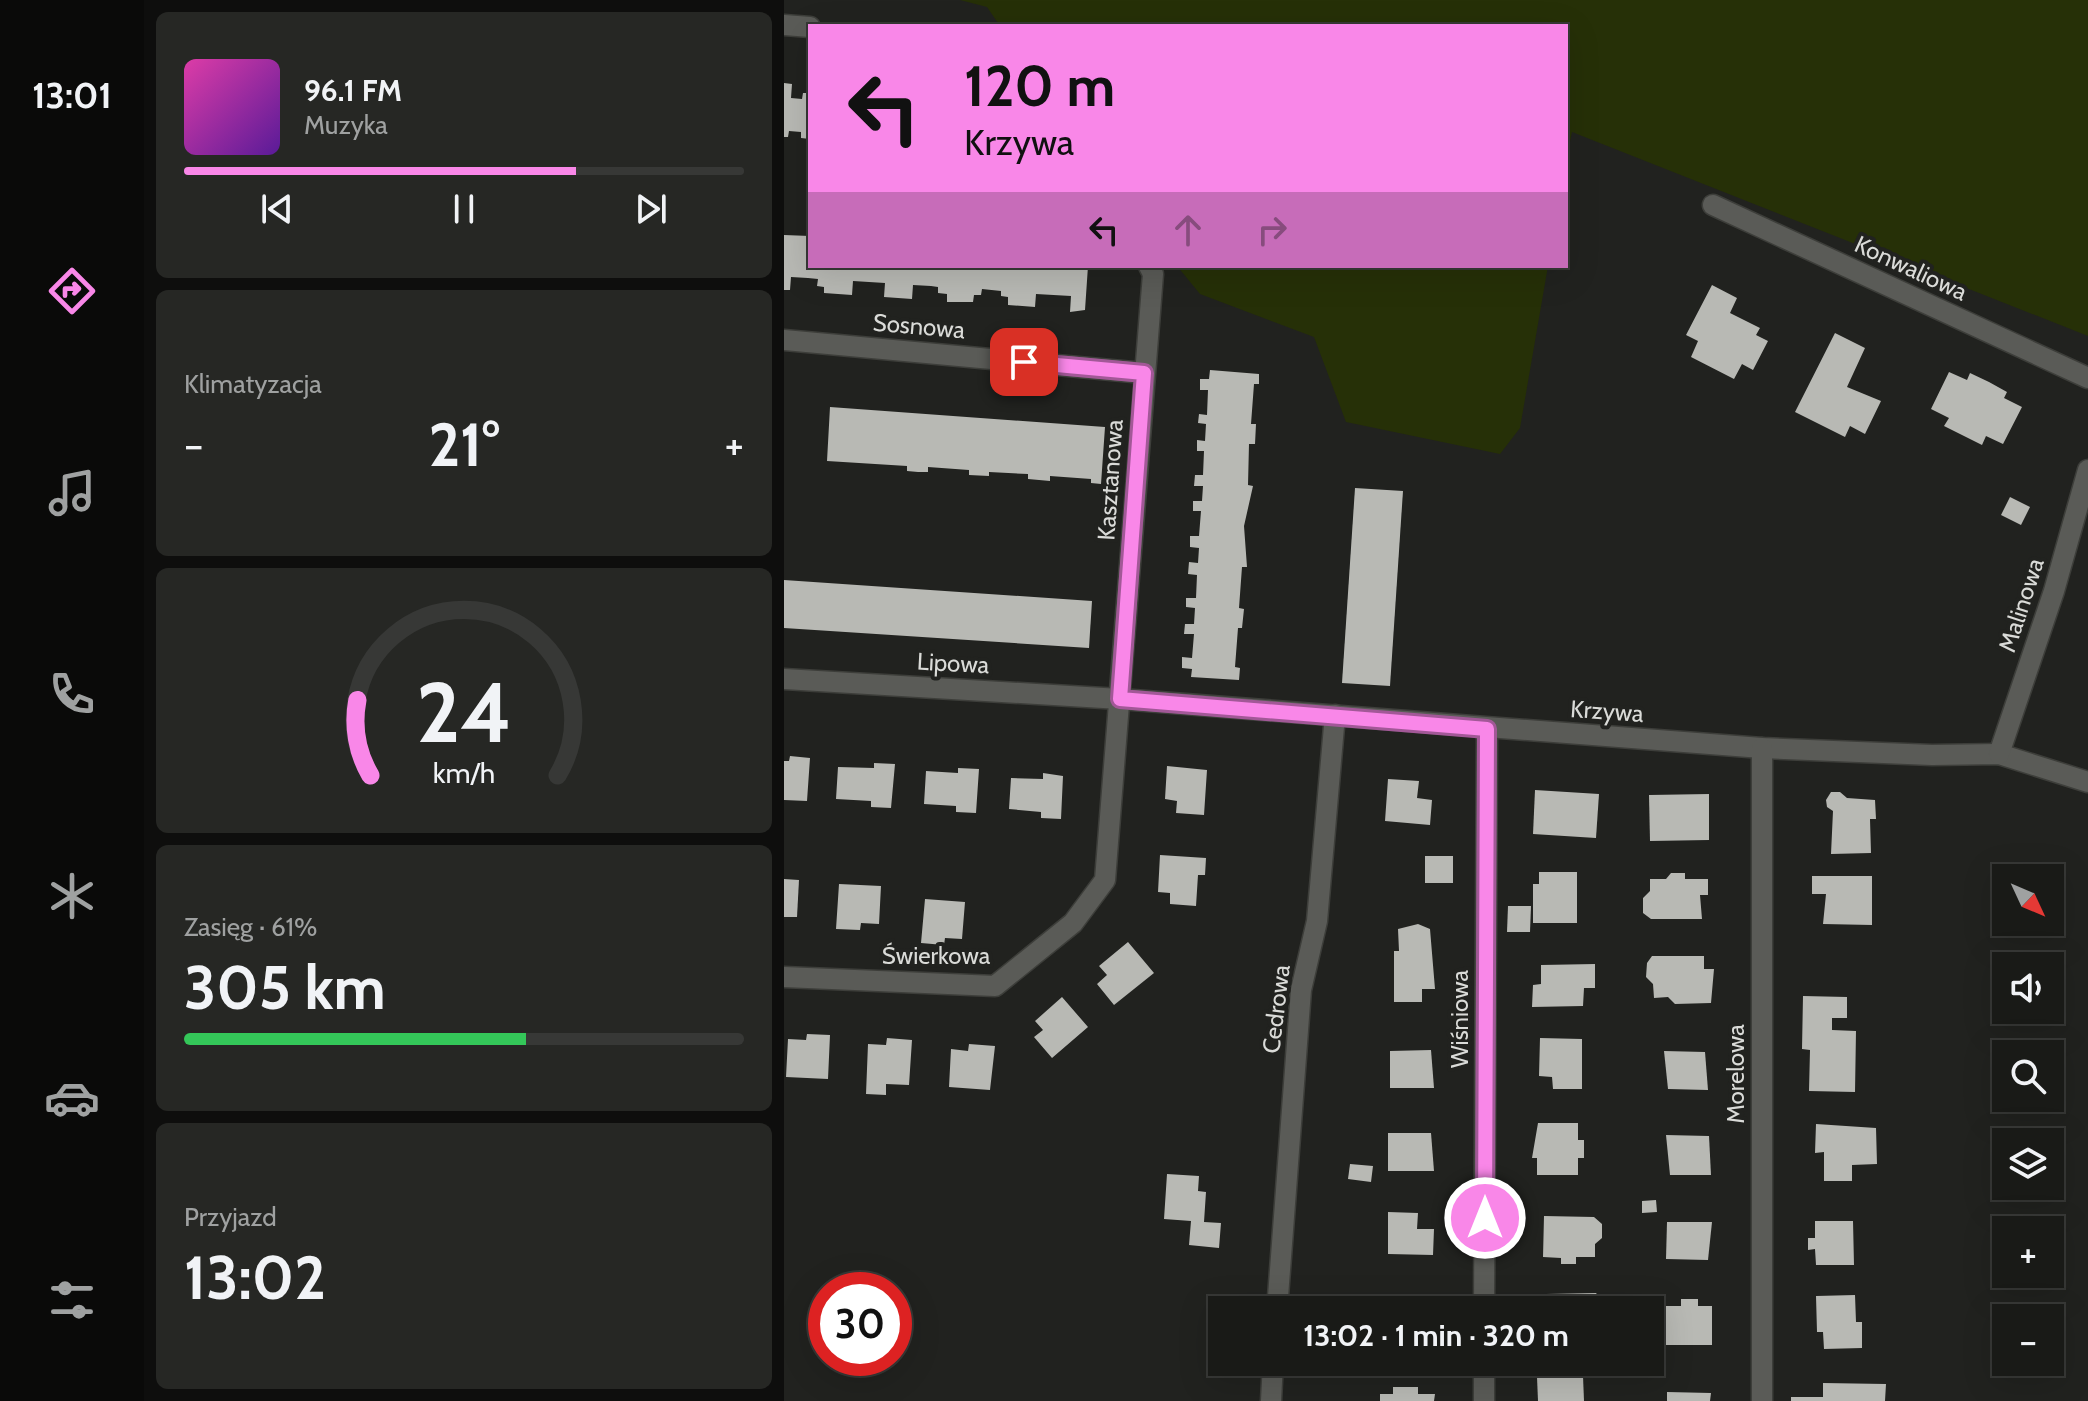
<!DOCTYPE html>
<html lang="pl">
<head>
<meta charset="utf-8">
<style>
  :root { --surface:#191a17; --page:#262724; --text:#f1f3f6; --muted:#9fa1a1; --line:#373836; --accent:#f987e8 }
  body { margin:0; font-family:Cabin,sans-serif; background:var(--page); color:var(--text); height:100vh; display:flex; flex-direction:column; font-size:30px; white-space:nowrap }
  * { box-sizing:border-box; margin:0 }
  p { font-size:26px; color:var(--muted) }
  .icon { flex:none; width:44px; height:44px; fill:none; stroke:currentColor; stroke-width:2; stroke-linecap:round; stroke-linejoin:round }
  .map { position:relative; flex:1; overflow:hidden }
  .panel { display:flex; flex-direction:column; gap:12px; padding:12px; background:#0e0e0d; width:640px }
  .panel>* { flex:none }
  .top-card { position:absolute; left:24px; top:24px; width:760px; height:244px; border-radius:0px; box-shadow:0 8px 32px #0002,0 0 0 2px var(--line); background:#f987e8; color:#111; overflow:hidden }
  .needle { width:52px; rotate:134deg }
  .controls { position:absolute; left:1208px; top:864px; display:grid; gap:16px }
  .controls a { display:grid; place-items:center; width:72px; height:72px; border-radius:0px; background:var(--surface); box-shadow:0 8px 32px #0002,0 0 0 2px var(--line); font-size:40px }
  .speed { position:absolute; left:24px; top:1272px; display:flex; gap:16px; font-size:40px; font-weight:700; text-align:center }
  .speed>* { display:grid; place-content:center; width:104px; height:104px; border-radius:50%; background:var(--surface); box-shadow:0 8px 32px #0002,0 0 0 2px var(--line); line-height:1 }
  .speed .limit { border:12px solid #d22; background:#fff; color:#111 }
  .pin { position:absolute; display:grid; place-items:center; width:68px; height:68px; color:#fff; margin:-34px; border-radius:16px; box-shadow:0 4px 12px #0006 }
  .me { position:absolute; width:88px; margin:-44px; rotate:0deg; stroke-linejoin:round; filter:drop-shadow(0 0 6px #0008) }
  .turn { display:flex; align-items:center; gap:28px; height:168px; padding:0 24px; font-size:36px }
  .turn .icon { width:104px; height:104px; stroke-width:2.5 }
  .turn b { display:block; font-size:56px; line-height:68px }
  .lanes { display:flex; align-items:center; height:76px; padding:0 24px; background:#0003; justify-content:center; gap:40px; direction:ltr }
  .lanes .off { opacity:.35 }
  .big { font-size:60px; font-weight:800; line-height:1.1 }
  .panel .tile { flex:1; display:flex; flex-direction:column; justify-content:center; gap:12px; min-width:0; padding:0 28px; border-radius:12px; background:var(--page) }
  .panel .dial { align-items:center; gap:0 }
  .dial svg { height:208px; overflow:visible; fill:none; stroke:var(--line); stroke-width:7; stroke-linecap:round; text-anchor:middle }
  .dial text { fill:var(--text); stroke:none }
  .song { display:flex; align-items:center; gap:24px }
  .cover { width:96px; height:96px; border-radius:12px; background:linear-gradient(135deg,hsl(320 70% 55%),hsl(270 70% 35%)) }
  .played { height:8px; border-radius:4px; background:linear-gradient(90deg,var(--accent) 70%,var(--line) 70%) }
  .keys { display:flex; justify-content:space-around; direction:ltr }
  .heat { display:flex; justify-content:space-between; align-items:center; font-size:44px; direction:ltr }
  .charge { height:12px; border-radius:6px; background:linear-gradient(90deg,#34c759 61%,var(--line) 0) }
  .trip { position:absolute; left:424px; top:1296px; width:456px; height:80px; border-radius:0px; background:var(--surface); box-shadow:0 8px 32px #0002,0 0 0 2px var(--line); font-weight:800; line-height:80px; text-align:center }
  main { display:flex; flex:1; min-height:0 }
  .tabs { display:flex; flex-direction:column; width:144px; justify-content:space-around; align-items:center; background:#0a0a09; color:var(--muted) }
  .tabs .icon { width:56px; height:56px }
  .tabs .current { color:var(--accent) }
  .tabs b { font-size:36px; color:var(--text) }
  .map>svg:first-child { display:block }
  .green { fill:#263007 }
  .building { fill:#b8b9b4 }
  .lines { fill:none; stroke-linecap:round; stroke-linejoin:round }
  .street-casing { stroke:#3d3e3a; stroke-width:23 }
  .street { stroke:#5a5b57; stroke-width:20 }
  .route-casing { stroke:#a25897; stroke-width:20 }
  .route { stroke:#f987e8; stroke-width:14 }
  .labels { text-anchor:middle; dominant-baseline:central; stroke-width:8; stroke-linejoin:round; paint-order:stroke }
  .street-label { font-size:24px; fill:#dadbd8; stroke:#21221f }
</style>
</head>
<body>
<main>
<nav class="tabs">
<b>13:01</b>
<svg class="icon current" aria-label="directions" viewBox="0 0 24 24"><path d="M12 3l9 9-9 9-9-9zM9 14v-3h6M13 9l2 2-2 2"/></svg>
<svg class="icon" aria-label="music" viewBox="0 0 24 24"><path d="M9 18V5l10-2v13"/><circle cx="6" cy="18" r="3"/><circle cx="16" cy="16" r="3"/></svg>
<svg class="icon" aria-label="phone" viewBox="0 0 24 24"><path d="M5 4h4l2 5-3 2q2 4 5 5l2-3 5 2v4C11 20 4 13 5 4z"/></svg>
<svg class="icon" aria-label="climate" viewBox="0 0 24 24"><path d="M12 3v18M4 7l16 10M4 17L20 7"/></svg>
<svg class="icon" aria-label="car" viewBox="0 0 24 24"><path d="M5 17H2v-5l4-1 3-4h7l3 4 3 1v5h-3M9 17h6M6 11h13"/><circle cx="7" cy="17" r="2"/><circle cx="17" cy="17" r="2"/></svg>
<svg class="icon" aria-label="filters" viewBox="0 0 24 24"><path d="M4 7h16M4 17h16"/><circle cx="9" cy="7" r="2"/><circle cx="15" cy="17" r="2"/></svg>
</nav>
<section class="panel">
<div class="tile">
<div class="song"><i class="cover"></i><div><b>96.1 FM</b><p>Muzyka</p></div></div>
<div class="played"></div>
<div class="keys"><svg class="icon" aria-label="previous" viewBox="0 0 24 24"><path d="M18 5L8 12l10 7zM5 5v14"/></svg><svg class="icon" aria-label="pause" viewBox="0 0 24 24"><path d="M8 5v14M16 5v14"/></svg><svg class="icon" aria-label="next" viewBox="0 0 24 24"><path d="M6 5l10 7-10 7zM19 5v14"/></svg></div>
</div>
<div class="tile"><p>Klimatyzacja</p>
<div class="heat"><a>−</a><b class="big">21°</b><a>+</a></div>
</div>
<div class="tile dial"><svg viewBox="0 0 100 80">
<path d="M14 69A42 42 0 1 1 86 69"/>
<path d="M14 69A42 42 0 0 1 9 40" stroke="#f987e8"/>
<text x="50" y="56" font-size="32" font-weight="700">24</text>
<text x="50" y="72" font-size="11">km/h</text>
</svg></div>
<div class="tile"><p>Zasięg · 61%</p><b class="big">305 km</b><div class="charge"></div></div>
<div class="tile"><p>Przyjazd</p><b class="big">13:02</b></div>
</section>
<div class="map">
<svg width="1304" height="1401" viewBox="0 0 1304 1401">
  <rect width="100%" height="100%" fill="#21221f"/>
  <!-- green -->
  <g class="green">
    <polygon points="176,0 1304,0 1304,336 788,132 782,160 782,26 216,26 203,7"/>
    <polygon points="393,266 764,266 736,428 716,454 562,422 530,337 416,294"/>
  </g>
  <!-- building -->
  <g class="building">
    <polygon points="0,83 8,84 7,98 18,99 19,93 26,93 26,139 17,138 17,132 5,131 4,137 0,137"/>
    <polygon points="0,235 26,236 26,266 304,266 301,310 286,312 287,296 252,294 251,307 224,305 224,297 217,296 217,291 198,289 197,295 190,295 189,302 163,302 163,294 154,293 154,287 147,286 129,285 128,299 100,297 101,283 69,281 68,295 40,293 40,287 33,286 34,279 24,278 7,277 6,290 0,290"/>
    <polygon points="928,285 953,298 946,313 976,328 972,335 984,341 969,370 958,364 950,379 907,357 914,341 902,335"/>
    <polygon points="1051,333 1081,348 1063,387 1097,401 1081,434 1066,426 1061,437 1011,412"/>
    <polygon points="426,370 475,374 475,384 470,384 467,424 472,424 471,444 465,444 464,485 469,486 460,526 463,567 458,567 455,608 460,609 458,628 454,628 451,667 456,668 455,680 407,677 408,669 398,668 398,657 408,658 410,634 400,634 401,624 410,624 411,608 402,607 402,598 412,598 413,575 404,574 405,562 414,563 415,548 406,547 406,536 415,536 417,511 409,511 409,501 418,501 419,486 410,486 411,475 419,475 420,451 413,451 413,440 421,441 422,424 414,423 415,414 423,415 424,390 416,390 416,379 425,379"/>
    <polygon points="1165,372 1183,380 1186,373 1205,382 1223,392 1220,398 1238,407 1219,444 1202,436 1198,445 1160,426 1165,418 1147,409"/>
    <polygon points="46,407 321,427 317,484 307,483 307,479 266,476 266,481 244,479 244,474 205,472 205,476 185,475 185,470 144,467 144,472 134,472 123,471 123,466 43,461"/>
    <polygon points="571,488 619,491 606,686 558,683"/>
    <polygon points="1226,497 1246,507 1237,525 1217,515"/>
    <polygon points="0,580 308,601 305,648 0,628"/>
    <polygon points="6,756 26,758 23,801 0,800 0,761 5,761"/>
    <polygon points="90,763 111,764 107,808 87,807 87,801 52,799 54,767 90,768"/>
    <polygon points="383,766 423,770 420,815 392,813 393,801 381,799"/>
    <polygon points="174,768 195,769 192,813 172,812 172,806 140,804 142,771 174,773"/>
    <polygon points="259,773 279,776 277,819 257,818 257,812 225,809 227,778 259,779"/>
    <polygon points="604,779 635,781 633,798 648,800 646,825 601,821"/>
    <polygon points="751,790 815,794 812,838 749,834"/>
    <polygon points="1047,792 1056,792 1063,798 1091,800 1092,819 1086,819 1087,853 1047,854 1049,811 1043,807 1042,800"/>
    <polygon points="925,794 925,840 866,841 865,795"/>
    <polygon points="376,855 422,858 421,875 414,875 412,906 386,904 386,893 374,892"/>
    <rect x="641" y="856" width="28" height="27"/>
    <polygon points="755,872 793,872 793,923 749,923 749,884 755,884"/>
    <polygon points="887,873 901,873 901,879 924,879 924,895 916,895 918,919 867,919 859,913 859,898 866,891 866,879 882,879"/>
    <polygon points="1028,876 1088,876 1088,925 1039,924 1042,894 1028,894"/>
    <polygon points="0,879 15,880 13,917 0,917"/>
    <polygon points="55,884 97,886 95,924 77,923 76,930 52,929"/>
    <polygon points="141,899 181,902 178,939 161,938 160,945 137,943"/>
    <polygon points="724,906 747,906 746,932 723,932"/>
    <polygon points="634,924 646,929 651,989 638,989 638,1002 610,1002 610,951 615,951 614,929"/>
    <polygon points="344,942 370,973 330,1005 313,984 323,975 315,966"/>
    <polygon points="868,956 920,956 920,969 930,969 927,1003 891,1004 884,997 870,998 869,984 862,977 863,963"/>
    <polygon points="811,964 811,988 800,988 799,1006 748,1007 749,985 757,984 757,965"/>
    <polygon points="1019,996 1063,997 1063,1018 1048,1018 1048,1030 1072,1031 1071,1092 1025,1091 1026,1050 1018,1049"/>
    <polygon points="278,997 304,1027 268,1058 250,1037 259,1030 251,1021"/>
    <polygon points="23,1034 46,1035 44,1079 2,1077 4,1039 22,1040"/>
    <polygon points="103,1038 128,1040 125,1085 102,1084 102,1095 82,1094 84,1044 102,1045"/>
    <polygon points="756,1038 798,1039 798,1089 769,1089 768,1077 755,1076"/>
    <polygon points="185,1044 211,1046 206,1090 165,1087 167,1049 184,1051"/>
    <polygon points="647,1050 650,1088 606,1088 606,1051"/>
    <polygon points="880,1051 921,1052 924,1090 884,1089"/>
    <polygon points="754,1123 794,1123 794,1140 800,1140 800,1158 794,1158 794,1175 753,1175 753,1158 748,1158"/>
    <polygon points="1032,1124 1092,1128 1093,1164 1068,1165 1068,1181 1040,1181 1040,1152 1031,1153"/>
    <polygon points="604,1133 647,1133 650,1171 604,1171"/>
    <polygon points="882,1135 925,1136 927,1175 886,1175"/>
    <polygon points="566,1164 589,1166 587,1182 564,1179"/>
    <polygon points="383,1174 415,1176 414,1191 422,1192 420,1222 437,1223 435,1248 405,1245 407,1221 380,1219"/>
    <polygon points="872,1200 873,1212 858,1213 858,1201"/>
    <polygon points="604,1212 634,1213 633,1229 650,1229 649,1255 604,1254"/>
    <polygon points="760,1216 810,1217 818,1224 818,1238 811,1244 811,1257 792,1257 792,1264 777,1264 777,1258 759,1257"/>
    <polygon points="1031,1221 1069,1221 1070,1265 1032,1265 1031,1249 1024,1250 1024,1238 1031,1238"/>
    <polygon points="883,1222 928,1222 924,1260 882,1259"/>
    <polygon points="812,1293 818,1301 818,1310 762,1310 762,1294"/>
    <polygon points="1071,1295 1072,1322 1078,1322 1078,1348 1040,1349 1039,1332 1033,1332 1032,1296"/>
    <polygon points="603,1298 637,1299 636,1310 603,1310"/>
    <polygon points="897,1299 914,1299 914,1306 928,1306 928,1345 880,1345 879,1306 897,1306"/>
    <polygon points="799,1376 800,1401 754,1401 753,1377"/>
    <polygon points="1039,1383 1102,1384 1101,1401 1007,1401 1007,1397 1039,1397"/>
    <polygon points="609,1387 634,1387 634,1394 651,1394 650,1401 596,1401 596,1394 609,1394"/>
    <polygon points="883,1392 927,1393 926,1401 883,1401"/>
  </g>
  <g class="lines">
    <!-- street casing -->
    <g class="street-casing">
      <g id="street">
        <polyline points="0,25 26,27"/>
        <polyline points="929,205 1304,378"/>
        <polyline points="0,340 360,373"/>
        <polyline points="0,679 336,699 978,748 1148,755 1215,754 1304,782"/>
        <polyline points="978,748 978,1401"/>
        <polyline points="1215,754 1270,591 1304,470"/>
        <polyline points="0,977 211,986 289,923 321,880 369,274 365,266"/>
        <polyline points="493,1310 517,990 533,921 551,715"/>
        <polyline points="700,1310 703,729"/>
        <polyline points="487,1401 489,1362"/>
        <polyline points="700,1401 700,1362"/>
      </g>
    </g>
    <!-- street -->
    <use href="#street" class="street"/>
  </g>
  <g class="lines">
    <!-- route casing -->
    <g class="route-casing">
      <polyline id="route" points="240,362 360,373 336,699 703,729 701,1218"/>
    </g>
    <!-- route -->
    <use href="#route" class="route"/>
  </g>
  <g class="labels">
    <!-- street labels -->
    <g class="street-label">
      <text transform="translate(1127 268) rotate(25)">Konwaliowa</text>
      <text transform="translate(135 326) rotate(5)">Sosnowa</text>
      <text transform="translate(326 480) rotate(-86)">Kasztanowa</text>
      <text transform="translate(1237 605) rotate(-72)">Malinowa</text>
      <text transform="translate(169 663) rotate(3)">Lipowa</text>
      <text transform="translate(823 711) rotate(4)">Krzywa</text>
      <text x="152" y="955">Świerkowa</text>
      <text transform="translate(492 1009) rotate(-83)">Cedrowa</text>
      <text transform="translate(675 1019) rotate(-90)">Wiśniowa</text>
      <text transform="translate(951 1074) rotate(-90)">Morelowa</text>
    </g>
  </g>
</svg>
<div class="controls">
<a><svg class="needle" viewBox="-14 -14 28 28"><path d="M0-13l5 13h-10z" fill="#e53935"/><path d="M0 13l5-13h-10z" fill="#9fa1a1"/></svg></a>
<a><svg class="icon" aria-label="sound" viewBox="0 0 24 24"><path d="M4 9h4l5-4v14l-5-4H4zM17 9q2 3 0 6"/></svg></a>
<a><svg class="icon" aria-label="search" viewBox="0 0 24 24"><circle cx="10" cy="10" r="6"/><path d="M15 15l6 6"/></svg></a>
<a><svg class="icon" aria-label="layers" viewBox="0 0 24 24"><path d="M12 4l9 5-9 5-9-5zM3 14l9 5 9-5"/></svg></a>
<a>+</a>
<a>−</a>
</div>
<div class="speed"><div class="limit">30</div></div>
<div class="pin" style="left:240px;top:362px;background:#d93025"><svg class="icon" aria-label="arrive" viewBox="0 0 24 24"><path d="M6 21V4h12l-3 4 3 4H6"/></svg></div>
<svg class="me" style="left:701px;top:1218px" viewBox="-20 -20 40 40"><circle r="17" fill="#f987e8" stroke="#fff" stroke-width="3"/><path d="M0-11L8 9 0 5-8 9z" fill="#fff"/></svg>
<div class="trip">13:02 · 1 min · 320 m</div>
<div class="top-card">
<div class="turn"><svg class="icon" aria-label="left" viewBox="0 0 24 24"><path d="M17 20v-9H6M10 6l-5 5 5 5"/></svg><div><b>120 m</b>Krzywa</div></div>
<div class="lanes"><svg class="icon" aria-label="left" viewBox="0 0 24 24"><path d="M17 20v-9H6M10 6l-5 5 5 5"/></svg><svg class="icon off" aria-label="ahead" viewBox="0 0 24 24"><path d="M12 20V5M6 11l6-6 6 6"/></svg><svg class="icon off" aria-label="right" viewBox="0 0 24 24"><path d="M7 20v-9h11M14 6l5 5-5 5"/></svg></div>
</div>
</div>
</main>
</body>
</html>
